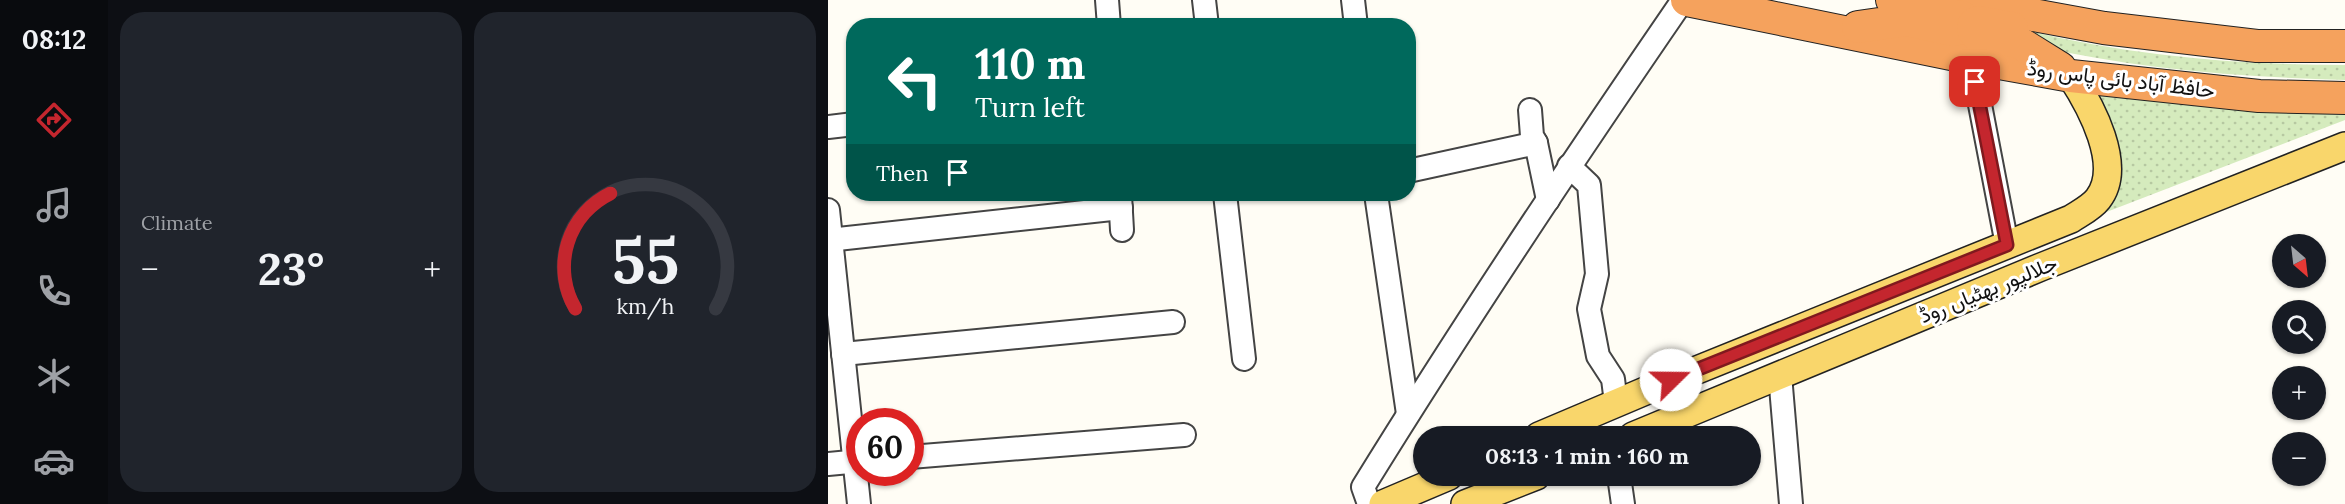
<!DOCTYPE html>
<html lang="en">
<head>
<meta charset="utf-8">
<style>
  :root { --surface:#171b24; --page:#20242c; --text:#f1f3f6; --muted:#9ea1a6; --line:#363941; --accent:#c4262e }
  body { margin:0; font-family:Lora,Vazirmatn,serif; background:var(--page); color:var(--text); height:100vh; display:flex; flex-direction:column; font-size:22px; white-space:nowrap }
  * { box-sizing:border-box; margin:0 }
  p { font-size:20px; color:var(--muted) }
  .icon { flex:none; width:33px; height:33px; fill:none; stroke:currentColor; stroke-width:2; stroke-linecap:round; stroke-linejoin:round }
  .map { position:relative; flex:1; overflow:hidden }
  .side { display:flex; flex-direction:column; gap:12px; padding:12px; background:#0d0f14; width:720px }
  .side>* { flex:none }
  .banner { position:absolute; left:18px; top:18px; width:570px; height:183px; border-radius:24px; box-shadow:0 2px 4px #0004; background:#00695c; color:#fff; overflow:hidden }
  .needle { width:39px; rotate:152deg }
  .fabs { position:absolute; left:1444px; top:234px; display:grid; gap:12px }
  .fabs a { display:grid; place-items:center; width:54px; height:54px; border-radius:50%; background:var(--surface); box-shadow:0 2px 4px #0004; font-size:30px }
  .speed { position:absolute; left:18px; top:408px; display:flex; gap:12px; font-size:30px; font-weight:700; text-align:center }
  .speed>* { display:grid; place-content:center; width:78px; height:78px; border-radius:50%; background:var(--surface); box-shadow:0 2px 4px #0004; line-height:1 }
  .speed .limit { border:9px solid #d22; background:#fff; color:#111 }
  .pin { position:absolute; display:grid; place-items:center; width:51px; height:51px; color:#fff; margin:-26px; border-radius:12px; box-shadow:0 3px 9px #0006 }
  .me { position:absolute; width:66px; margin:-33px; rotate:68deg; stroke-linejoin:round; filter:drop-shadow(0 0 4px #0008) }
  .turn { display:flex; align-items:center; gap:21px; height:126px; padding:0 30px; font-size:27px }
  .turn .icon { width:78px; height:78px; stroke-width:2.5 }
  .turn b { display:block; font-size:42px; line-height:51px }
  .then { display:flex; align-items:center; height:57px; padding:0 30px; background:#0003; gap:12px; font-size:22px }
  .big { font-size:45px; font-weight:800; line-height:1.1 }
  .side .card { flex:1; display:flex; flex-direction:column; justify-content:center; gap:9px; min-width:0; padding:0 21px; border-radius:24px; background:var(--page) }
  .side .dial { align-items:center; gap:0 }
  .dial svg { height:156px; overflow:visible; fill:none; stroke:var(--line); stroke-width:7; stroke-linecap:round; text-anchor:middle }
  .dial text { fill:var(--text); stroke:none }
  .heat { display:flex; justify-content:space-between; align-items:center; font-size:33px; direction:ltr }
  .side .tiles { flex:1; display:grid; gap:12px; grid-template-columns:repeat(2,1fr) }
  .trip { position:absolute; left:585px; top:426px; width:348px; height:60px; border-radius:30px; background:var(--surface); box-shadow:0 2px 4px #0004; font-weight:800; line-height:60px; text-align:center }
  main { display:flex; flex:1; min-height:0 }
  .tabs { display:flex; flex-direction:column; width:108px; justify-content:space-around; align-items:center; background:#090b0e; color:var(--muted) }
  .tabs .icon { width:42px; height:42px }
  .tabs .active { color:var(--accent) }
  .tabs b { font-size:27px; color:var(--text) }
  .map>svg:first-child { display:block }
  .grass { fill:url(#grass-dots) }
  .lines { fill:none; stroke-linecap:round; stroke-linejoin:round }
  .minor-casing { stroke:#444; stroke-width:26 }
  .major-casing { stroke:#222; stroke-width:30 }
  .highway-casing { stroke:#222; stroke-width:34 }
  .minor { stroke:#fff; stroke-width:22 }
  .major { stroke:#f9d66b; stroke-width:27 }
  .highway { stroke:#f5a25d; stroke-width:32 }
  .route-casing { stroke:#7f191e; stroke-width:15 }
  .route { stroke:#c4262e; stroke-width:10 }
  .labels { text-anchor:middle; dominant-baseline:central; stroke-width:6; stroke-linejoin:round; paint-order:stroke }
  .street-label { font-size:21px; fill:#111; stroke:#fff }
</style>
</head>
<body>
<main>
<nav class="tabs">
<b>08:12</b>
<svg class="icon active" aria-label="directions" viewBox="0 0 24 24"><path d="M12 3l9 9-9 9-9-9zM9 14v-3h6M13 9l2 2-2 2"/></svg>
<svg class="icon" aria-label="music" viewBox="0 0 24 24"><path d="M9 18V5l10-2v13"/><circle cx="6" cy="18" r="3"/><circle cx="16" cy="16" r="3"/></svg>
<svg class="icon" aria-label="phone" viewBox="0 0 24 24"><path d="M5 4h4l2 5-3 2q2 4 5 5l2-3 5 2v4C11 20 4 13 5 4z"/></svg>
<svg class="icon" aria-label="climate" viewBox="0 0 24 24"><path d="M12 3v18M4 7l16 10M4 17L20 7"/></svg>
<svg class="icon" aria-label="car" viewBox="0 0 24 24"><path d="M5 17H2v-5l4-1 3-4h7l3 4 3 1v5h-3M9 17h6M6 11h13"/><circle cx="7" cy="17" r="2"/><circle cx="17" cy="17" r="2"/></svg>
</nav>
<section class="side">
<div class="tiles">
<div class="card"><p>Climate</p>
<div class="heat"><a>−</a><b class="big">23°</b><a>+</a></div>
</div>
<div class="card dial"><svg viewBox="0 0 100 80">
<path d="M14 69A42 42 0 1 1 86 69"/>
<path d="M14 69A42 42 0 0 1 32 10" stroke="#c4262e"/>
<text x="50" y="56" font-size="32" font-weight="700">55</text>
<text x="50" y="72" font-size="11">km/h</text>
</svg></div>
</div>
</section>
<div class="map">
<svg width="1517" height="504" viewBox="0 0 1517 504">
  <defs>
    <pattern id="grass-dots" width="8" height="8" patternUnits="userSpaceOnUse" patternTransform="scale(1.5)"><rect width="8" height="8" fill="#d5ebbd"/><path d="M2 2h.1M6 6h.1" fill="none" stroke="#b6c8a1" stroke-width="1.8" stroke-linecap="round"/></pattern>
  </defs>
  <rect width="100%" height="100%" fill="#fffdf5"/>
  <!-- grass -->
  <g class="grass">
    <path d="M1193,29C1299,55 1408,65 1517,65V80C1407,77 1298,68 1190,42Z"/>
    <polygon points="1253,92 1517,98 1517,120 1224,233 1278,178"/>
  </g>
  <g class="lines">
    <!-- minor casing -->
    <g class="minor-casing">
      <g id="minor">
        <polyline points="279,0 281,26"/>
        <polyline points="376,0 379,26"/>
        <polyline points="525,0 528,26"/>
        <polyline points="1143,58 1179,245"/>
        <polyline points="702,110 704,136 708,143 720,200"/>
        <polyline points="0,127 26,124"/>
        <polyline points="741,166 761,185 769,274 761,309 770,356 785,379 788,403"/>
        <polyline points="580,171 708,143"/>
        <polyline points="397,194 416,359"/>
        <polyline points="548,194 580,414"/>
        <polyline points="292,195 294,230"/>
        <polyline points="0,210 31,504"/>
        <polyline points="0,240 293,208"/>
        <polyline points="15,354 345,322"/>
        <polyline points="952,375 963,504"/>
        <polyline points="82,457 356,435"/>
        <polyline points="0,464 32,461"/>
        <polyline points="791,476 795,504"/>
        <path d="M541,504L535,487C637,322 745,160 855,0"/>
      </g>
    </g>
    <!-- major casing -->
    <g class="major-casing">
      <g id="major">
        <path d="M711,436L822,389L1243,219C1252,213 1263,208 1270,199C1296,166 1262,105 1243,76"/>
        <polyline points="805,436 1213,267 1517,146"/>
        <polyline points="555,504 621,476"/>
        <polyline points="637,504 708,476"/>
      </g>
    </g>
    <!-- highway casing -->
    <g class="highway-casing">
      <g id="highway">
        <polyline points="859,0 1143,58 1243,76 1431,96 1517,98"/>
        <polyline points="1123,0 1276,28 1429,46 1517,46"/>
        <polyline points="1030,27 1079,20 1125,30 1136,28 1137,22 1134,17 1092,10 1064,0"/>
        <polyline points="1184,28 1150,22 1146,24 1145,30 1149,35 1190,42 1232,68"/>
      </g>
    </g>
    <!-- minor -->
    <use href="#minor" class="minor"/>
    <!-- major -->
    <use href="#major" class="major"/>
    <!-- highway -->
    <use href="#highway" class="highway"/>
  </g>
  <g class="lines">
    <!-- route casing -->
    <g class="route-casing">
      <polyline id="route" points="843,380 1179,245 1147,82"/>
    </g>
    <!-- route -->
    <use href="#route" class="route"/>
  </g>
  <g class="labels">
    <!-- street labels -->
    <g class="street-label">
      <text transform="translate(1293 79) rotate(7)">حافظ آباد بائی پاس روڈ</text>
      <text transform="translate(1160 289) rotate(-22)">جلالپور بھٹیاں روڈ</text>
    </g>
  </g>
</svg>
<div class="fabs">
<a><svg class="needle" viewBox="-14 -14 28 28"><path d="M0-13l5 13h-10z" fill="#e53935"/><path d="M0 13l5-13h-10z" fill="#9ea1a6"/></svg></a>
<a><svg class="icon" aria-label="search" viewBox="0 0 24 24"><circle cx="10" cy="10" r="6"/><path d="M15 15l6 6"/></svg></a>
<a>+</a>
<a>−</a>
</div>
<div class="speed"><div class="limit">60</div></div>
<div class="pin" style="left:1147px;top:82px;background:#d93025"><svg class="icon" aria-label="arrive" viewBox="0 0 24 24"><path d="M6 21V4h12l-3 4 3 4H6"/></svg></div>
<svg class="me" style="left:843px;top:380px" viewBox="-20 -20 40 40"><circle r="19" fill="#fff"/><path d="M0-13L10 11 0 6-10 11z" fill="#c4262e"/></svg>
<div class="trip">08:13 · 1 min · 160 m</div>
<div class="banner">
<div class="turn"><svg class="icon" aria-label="left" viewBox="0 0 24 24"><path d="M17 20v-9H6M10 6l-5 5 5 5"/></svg><div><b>110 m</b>Turn left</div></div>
<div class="then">Then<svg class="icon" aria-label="arrive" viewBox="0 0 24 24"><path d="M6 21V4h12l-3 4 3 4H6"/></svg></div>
</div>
</div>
</main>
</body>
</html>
